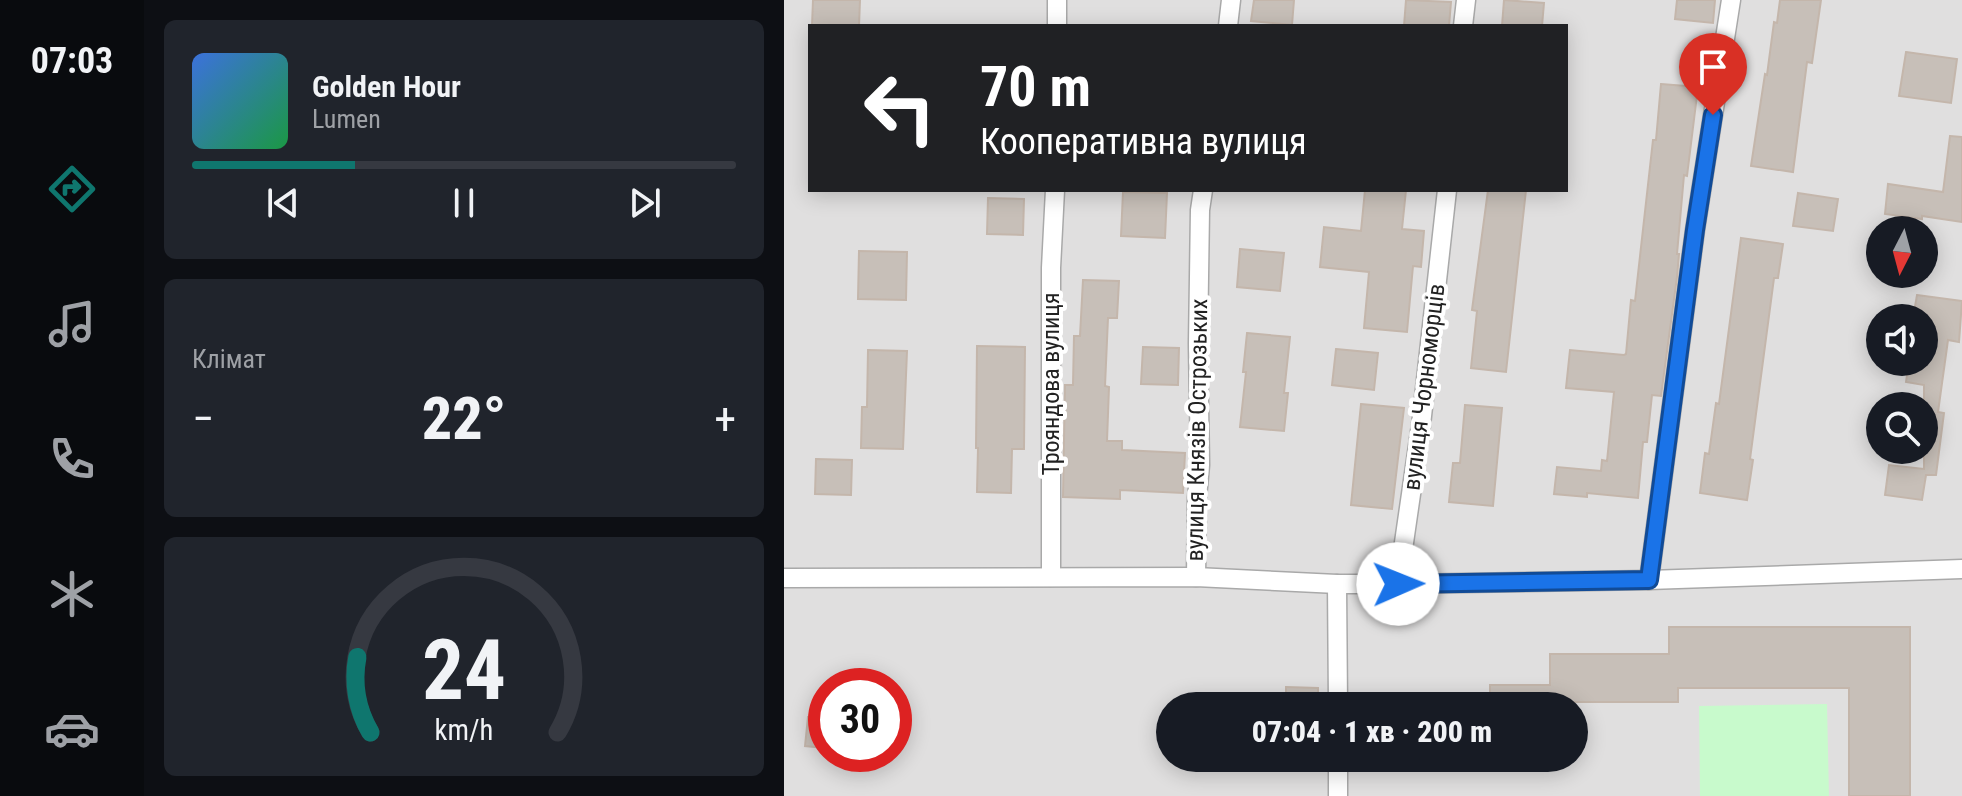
<!DOCTYPE html>
<html lang="uk">
<head>
<meta charset="utf-8">
<style>
  :root { --surface:#171b24; --page:#20242c; --text:#f1f3f6; --muted:#9ea1a6; --line:#363941; --accent:#0f766e }
  body { margin:0; font-family:"Roboto Condensed",sans-serif; background:var(--page); color:var(--text); height:100vh; display:flex; flex-direction:column; font-size:30px; white-space:nowrap }
  * { box-sizing:border-box; margin:0 }
  p { font-size:26px; color:var(--muted) }
  .icon { flex:none; width:44px; height:44px; fill:none; stroke:currentColor; stroke-width:2; stroke-linecap:round; stroke-linejoin:round }
  .map { position:relative; flex:1; overflow:hidden }
  .drawer { display:flex; flex-direction:column; gap:20px; padding:20px; background:#0d0f14; width:640px }
  .drawer>* { flex:none }
  .guide { position:absolute; left:24px; top:24px; width:760px; height:168px; border-radius:0px; box-shadow:0 4px 20px #0003; background:#202124; color:#fff; overflow:hidden }
  .needle { width:52px; rotate:186deg }
  .buttons { position:absolute; left:1082px; top:216px; display:grid; gap:16px }
  .buttons a { display:grid; place-items:center; width:72px; height:72px; border-radius:50%; background:var(--surface); box-shadow:0 4px 20px #0003; font-size:40px }
  .speed { position:absolute; left:24px; top:668px; display:flex; gap:16px; font-size:40px; font-weight:700; text-align:center }
  .speed>* { display:grid; place-content:center; width:104px; height:104px; border-radius:50%; background:var(--surface); box-shadow:0 4px 20px #0003; line-height:1 }
  .speed .limit { border:12px solid #d22; background:#fff; color:#111 }
  .pin { position:absolute; display:grid; place-items:center; width:68px; height:68px; color:#fff; margin:-82px -34px; border-radius:50% 50% 50% 0; rotate:-45deg; box-shadow:0 0 8px #0007 }
  .pin .icon { rotate:45deg }
  .me { position:absolute; width:88px; margin:-44px; rotate:89deg; stroke-linejoin:round; filter:drop-shadow(0 0 6px #0008) }
  .turn { display:flex; align-items:center; gap:28px; height:168px; padding:0 40px; font-size:36px }
  .turn .icon { width:104px; height:104px; stroke-width:2.5 }
  .turn b { display:block; font-size:56px; line-height:68px }
  .big { font-size:60px; font-weight:800; line-height:1.1 }
  .drawer .widget { flex:1; display:flex; flex-direction:column; justify-content:center; gap:12px; min-width:0; padding:0 28px; border-radius:12px; background:var(--page) }
  .drawer .dial { align-items:center; gap:0 }
  .dial svg { height:208px; overflow:visible; fill:none; stroke:var(--line); stroke-width:7; stroke-linecap:round; text-anchor:middle }
  .dial text { fill:var(--text); stroke:none }
  .song { display:flex; align-items:center; gap:24px }
  .cover { width:96px; height:96px; border-radius:12px; background:linear-gradient(135deg,hsl(220 70% 55%),hsl(140 70% 35%)) }
  .played { height:8px; border-radius:4px; background:linear-gradient(90deg,var(--accent) 30%,var(--line) 30%) }
  .keys { display:flex; justify-content:space-around; direction:ltr }
  .heat { display:flex; justify-content:space-between; align-items:center; font-size:44px; direction:ltr }
  .trip { position:absolute; left:372px; top:692px; width:432px; height:80px; border-radius:40px; background:var(--surface); box-shadow:0 4px 20px #0003; font-weight:800; line-height:80px; text-align:center }
  main { display:flex; flex:1; min-height:0 }
  .dock { display:flex; flex-direction:column; width:144px; justify-content:space-around; align-items:center; background:#090b0e; color:var(--muted) }
  .dock .icon { width:56px; height:56px }
  .dock .current { color:var(--accent) }
  .dock b { font-size:36px; color:var(--text) }
  .map>svg:first-child { display:block }
  .residential { fill:#e0dfdf; fill-rule:evenodd }
  .park { fill:#c8facc }
  .building { fill:#c7bfb8; stroke:#c4b6ab; stroke-width:2 }
  .lines { fill:none; stroke-linecap:round; stroke-linejoin:round }
  .street-casing { stroke:#a9a9a9; stroke-width:21 }
  .street { stroke:#fff; stroke-width:18 }
  .route-casing { stroke:#114b97; stroke-width:20 }
  .route { stroke:#1a73e8; stroke-width:14 }
  .labels { text-anchor:middle; dominant-baseline:central; stroke-width:8; stroke-linejoin:round; paint-order:stroke }
  .street-label { font-size:24px; fill:#222; stroke:#fff }
</style>
</head>
<body>
<main>
<nav class="dock">
<b>07:03</b>
<svg class="icon current" aria-label="directions" viewBox="0 0 24 24"><path d="M12 3l9 9-9 9-9-9zM9 14v-3h6M13 9l2 2-2 2"/></svg>
<svg class="icon" aria-label="music" viewBox="0 0 24 24"><path d="M9 18V5l10-2v13"/><circle cx="6" cy="18" r="3"/><circle cx="16" cy="16" r="3"/></svg>
<svg class="icon" aria-label="phone" viewBox="0 0 24 24"><path d="M5 4h4l2 5-3 2q2 4 5 5l2-3 5 2v4C11 20 4 13 5 4z"/></svg>
<svg class="icon" aria-label="climate" viewBox="0 0 24 24"><path d="M12 3v18M4 7l16 10M4 17L20 7"/></svg>
<svg class="icon" aria-label="car" viewBox="0 0 24 24"><path d="M5 17H2v-5l4-1 3-4h7l3 4 3 1v5h-3M9 17h6M6 11h13"/><circle cx="7" cy="17" r="2"/><circle cx="17" cy="17" r="2"/></svg>
</nav>
<section class="drawer">
<div class="widget">
<div class="song"><i class="cover"></i><div><b>Golden Hour</b><p>Lumen</p></div></div>
<div class="played"></div>
<div class="keys"><svg class="icon" aria-label="previous" viewBox="0 0 24 24"><path d="M18 5L8 12l10 7zM5 5v14"/></svg><svg class="icon" aria-label="pause" viewBox="0 0 24 24"><path d="M8 5v14M16 5v14"/></svg><svg class="icon" aria-label="next" viewBox="0 0 24 24"><path d="M6 5l10 7-10 7zM19 5v14"/></svg></div>
</div>
<div class="widget"><p>Клімат</p>
<div class="heat"><a>−</a><b class="big">22°</b><a>+</a></div>
</div>
<div class="widget dial"><svg viewBox="0 0 100 80">
<path d="M14 69A42 42 0 1 1 86 69"/>
<path d="M14 69A42 42 0 0 1 9 40" stroke="#0f766e"/>
<text x="50" y="56" font-size="32" font-weight="700">24</text>
<text x="50" y="72" font-size="11">km/h</text>
</svg></div>
</section>
<div class="map">
<svg width="1178" height="796" viewBox="0 0 1178 796">
  <rect width="100%" height="100%" fill="#f2efe9"/>
  <!-- residential -->
  <path class="residential" d="M0,0H1178V796H0ZM26,26H782V190H26ZM1096,230H1140V274H1096ZM1096,318H1140V362H1096ZM1096,406H1140V450H1096ZM42,686H110V754H42ZM386,706H790V758H386Z"/>
  <!-- park -->
  <polygon class="park" points="1043,704 1045,796 916,796 915,706"/>
  <!-- building -->
  <g class="building">
    <polygon points="29,0 76,0 75,26 28,26"/>
    <polygon points="470,0 510,0 508,25 467,21"/>
    <polygon points="622,0 667,2 665,26 620,26"/>
    <polygon points="720,0 760,3 758,26 718,26"/>
    <polygon points="893,0 931,0 929,23 891,19"/>
    <polygon points="996,0 1037,0 1028,63 1023,62 1009,172 967,166 981,74 983,75 990,22 993,23"/>
    <polygon points="1122,52 1173,59 1167,103 1115,96"/>
    <polygon points="877,84 914,87 903,176 900,175 893,254 895,254 893,277 877,396 868,395 863,442 859,442 854,498 803,493 803,497 770,494 773,467 817,471 818,460 823,461 830,392 782,388 786,350 840,355 842,354 847,300 851,301 869,140 872,140"/>
    <polygon points="1166,136 1178,137 1178,222 1138,216 1138,219 1101,214 1104,184 1159,192"/>
    <polygon points="581,190 622,190 618,229 640,231 637,267 629,266 623,332 580,328 585,272 536,267 540,227 577,231"/>
    <polygon points="704,190 742,190 722,372 687,368 693,311 688,310"/>
    <polygon points="339,192 383,193 381,238 337,236"/>
    <polygon points="1014,193 1054,199 1049,231 1009,226"/>
    <polygon points="204,198 240,199 239,235 203,234"/>
    <polygon points="957,238 999,244 994,278 990,278 966,459 969,460 963,500 916,493 921,453 925,454 932,403 935,404"/>
    <polygon points="456,249 500,253 496,291 453,287"/>
    <polygon points="75,251 123,252 122,300 74,299"/>
    <polygon points="299,280 335,281 333,318 324,318 321,386 325,387 323,441 338,441 338,450 401,453 399,493 336,490 336,499 279,497 281,385 289,385 290,336 296,336"/>
    <polygon points="1133,295 1178,301 1175,342 1164,340 1154,412 1160,413 1152,475 1142,475 1138,500 1101,495 1105,465 1140,469 1140,385 1122,382 1125,362 1140,362 1140,318 1129,318"/>
    <polygon points="463,333 506,337 500,393 504,393 500,431 456,427 462,372 459,372"/>
    <polygon points="193,346 241,347 240,449 228,449 227,493 193,492 194,448 192,448"/>
    <polygon points="359,347 395,348 394,385 357,384"/>
    <polygon points="552,349 594,353 590,390 548,385"/>
    <polygon points="84,350 123,351 119,449 77,448 78,407 83,407"/>
    <polygon points="577,404 620,408 608,509 567,505"/>
    <polygon points="681,405 718,408 709,506 665,502 669,463 676,463"/>
    <polygon points="32,459 68,460 67,495 31,494"/>
    <polygon points="885,627 1126,627 1126,796 1065,796 1065,688 894,688 894,702 768,702 768,706 706,706 706,685 766,685 766,654 885,654"/>
    <polygon points="502,687 534,688 534,706 502,706"/>
    <polygon points="24,717 42,718 40,748 21,746"/>
  </g>
  <g class="lines">
    <!-- street casing -->
    <g class="street-casing">
      <g id="street">
        <polyline points="273,26 273,0"/>
        <polyline points="444,26 447,0"/>
        <polyline points="679,26 682,0"/>
        <polyline points="267,577 267,268 271,190"/>
        <polyline points="412,577 413,498 416,465 414,344 416,210 419,190"/>
        <polyline points="0,578 412,577 553,584 614,584 865,580 1178,569"/>
        <polyline points="865,580 911,230 947,0"/>
        <polyline points="553,584 554,706"/>
        <polyline points="614,584 637,425 663,190"/>
        <polyline points="554,758 554,796"/>
      </g>
    </g>
    <!-- street -->
    <use href="#street" class="street"/>
  </g>
  <g class="lines">
    <!-- route casing -->
    <g class="route-casing">
      <polyline id="route" points="614,584 865,580 911,230 929,115"/>
    </g>
    <!-- route -->
    <use href="#route" class="route"/>
  </g>
  <g class="labels">
    <!-- street labels -->
    <g class="street-label">
      <text transform="translate(267 384) rotate(-90)">Трояндова вулиця</text>
      <text transform="translate(640 387) rotate(-83)">вулиця Чорноморців</text>
      <text transform="translate(413 430) rotate(-89)">вулиця Князів Острозьких</text>
    </g>
  </g>
</svg>
<div class="buttons">
<a><svg class="needle" viewBox="-14 -14 28 28"><path d="M0-13l5 13h-10z" fill="#e53935"/><path d="M0 13l5-13h-10z" fill="#9ea1a6"/></svg></a>
<a><svg class="icon" aria-label="sound" viewBox="0 0 24 24"><path d="M4 9h4l5-4v14l-5-4H4zM17 9q2 3 0 6"/></svg></a>
<a><svg class="icon" aria-label="search" viewBox="0 0 24 24"><circle cx="10" cy="10" r="6"/><path d="M15 15l6 6"/></svg></a>
</div>
<div class="speed"><div class="limit">30</div></div>
<div class="pin" style="left:929px;top:115px;background:#d93025"><svg class="icon" aria-label="arrive" viewBox="0 0 24 24"><path d="M6 21V4h12l-3 4 3 4H6"/></svg></div>
<svg class="me" style="left:614px;top:584px" viewBox="-20 -20 40 40"><circle r="19" fill="#fff"/><path d="M0-13L10 11 0 6-10 11z" fill="#1a73e8"/></svg>
<div class="trip">07:04 · 1 хв · 200 m</div>
<div class="guide">
<div class="turn"><svg class="icon" aria-label="left" viewBox="0 0 24 24"><path d="M17 20v-9H6M10 6l-5 5 5 5"/></svg><div><b>70 m</b>Кооперативна вулиця</div></div>
</div>
</div>
</main>
</body>
</html>
